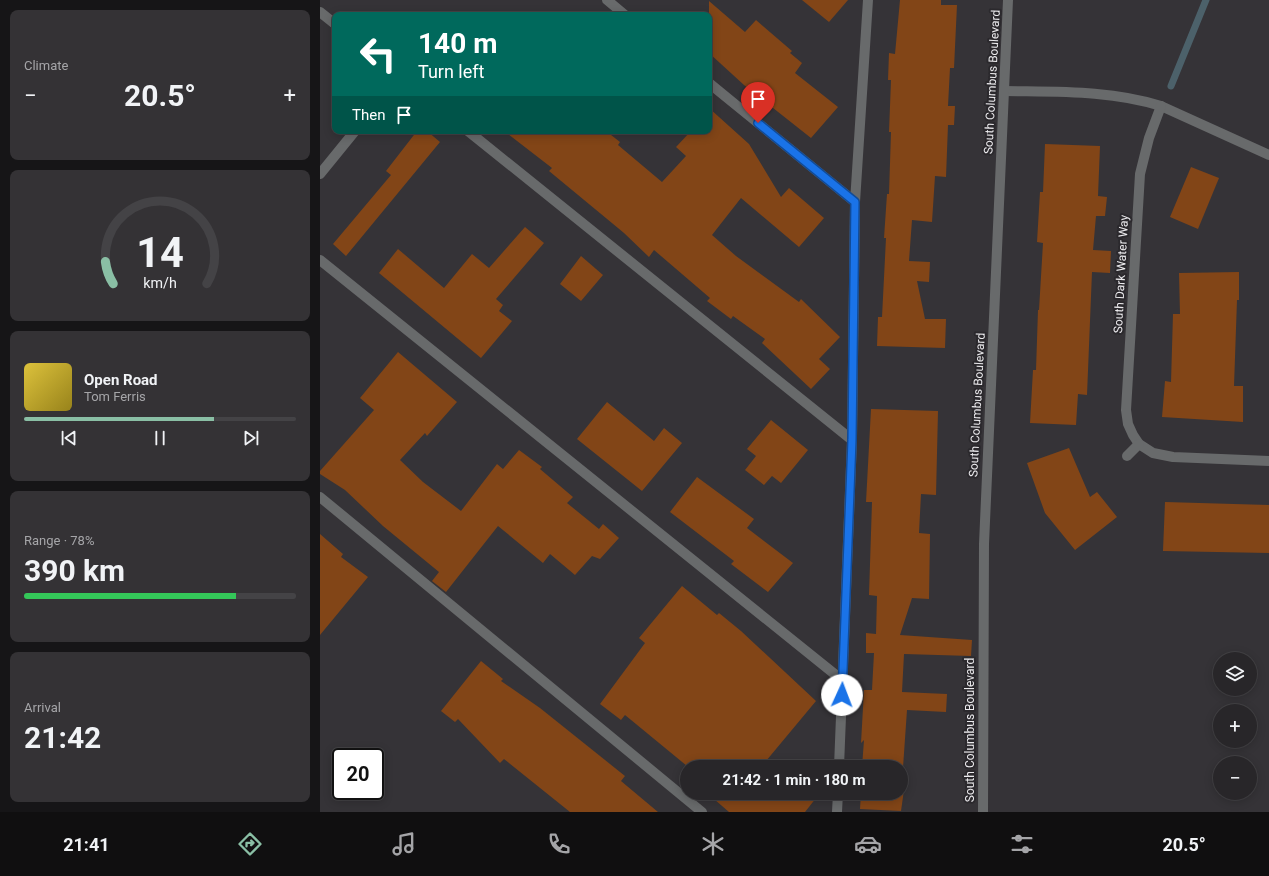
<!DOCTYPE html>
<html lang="en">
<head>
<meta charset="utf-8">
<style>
  :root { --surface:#282629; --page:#343235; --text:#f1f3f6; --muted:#a5a5a8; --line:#444346; --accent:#8abfa5 }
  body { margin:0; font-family:Roboto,sans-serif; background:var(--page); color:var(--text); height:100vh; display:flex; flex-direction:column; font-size:15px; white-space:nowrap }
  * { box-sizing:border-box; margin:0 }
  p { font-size:13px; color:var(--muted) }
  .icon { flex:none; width:22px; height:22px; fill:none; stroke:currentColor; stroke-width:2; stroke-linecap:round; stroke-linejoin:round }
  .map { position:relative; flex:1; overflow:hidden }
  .drawer { display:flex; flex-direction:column; gap:10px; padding:10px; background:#161517; width:320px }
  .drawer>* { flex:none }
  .hud { position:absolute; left:12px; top:12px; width:380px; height:122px; border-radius:8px; box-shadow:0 2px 10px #0003,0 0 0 1px var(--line); background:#00695c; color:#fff; overflow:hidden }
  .buttons { position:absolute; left:893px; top:652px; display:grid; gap:8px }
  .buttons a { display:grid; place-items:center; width:44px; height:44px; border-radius:50%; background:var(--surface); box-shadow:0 2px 10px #0003,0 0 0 1px var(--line); font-size:20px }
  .speed { position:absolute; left:12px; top:748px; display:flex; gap:8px; font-size:20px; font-weight:700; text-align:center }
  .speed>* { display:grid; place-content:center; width:52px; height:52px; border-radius:50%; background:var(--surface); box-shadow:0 2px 10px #0003,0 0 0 1px var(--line); line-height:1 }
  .speed .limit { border:2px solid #111; border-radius:6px; background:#fff; color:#111 }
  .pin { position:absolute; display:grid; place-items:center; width:34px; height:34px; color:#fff; margin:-41px -17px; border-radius:50% 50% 50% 0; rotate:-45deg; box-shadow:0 0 4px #0007 }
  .pin .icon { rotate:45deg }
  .me { position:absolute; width:44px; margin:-22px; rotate:2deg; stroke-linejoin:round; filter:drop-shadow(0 0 3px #0008) }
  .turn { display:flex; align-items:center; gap:14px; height:84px; padding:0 20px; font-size:18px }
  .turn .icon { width:52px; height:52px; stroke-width:2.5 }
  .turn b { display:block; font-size:28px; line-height:34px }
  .then { display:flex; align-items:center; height:38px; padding:0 20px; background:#0003; gap:8px; font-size:15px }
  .big { font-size:30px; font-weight:700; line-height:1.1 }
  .drawer .widget { flex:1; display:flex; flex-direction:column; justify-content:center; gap:6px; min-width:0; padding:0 14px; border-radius:8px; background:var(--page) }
  .drawer .dial { align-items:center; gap:0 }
  .dial svg { height:104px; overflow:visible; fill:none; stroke:var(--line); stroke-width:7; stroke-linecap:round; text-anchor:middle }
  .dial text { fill:var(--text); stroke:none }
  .song { display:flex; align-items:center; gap:12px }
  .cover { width:48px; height:48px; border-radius:6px; background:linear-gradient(135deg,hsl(50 70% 55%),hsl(50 70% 35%)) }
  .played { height:4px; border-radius:2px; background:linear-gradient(90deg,var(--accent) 70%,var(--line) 70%) }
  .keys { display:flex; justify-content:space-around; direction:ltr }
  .heat { display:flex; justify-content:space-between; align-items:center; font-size:22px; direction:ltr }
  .charge { height:6px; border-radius:3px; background:linear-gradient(90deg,#34c759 78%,var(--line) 0) }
  .trip { position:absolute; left:360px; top:760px; width:228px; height:40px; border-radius:20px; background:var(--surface); box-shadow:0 2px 10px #0003,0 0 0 1px var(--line); font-weight:700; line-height:40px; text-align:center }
  .dock { display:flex; height:64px; justify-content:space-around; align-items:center; background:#100f10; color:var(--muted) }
  .dock .icon { width:28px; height:28px }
  .dock .active { color:var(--accent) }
  .dock b { font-size:18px; color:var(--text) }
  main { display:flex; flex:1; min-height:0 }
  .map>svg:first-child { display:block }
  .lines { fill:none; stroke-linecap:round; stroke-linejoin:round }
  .stream { stroke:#4c616a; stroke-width:7 }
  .building { fill:#824517 }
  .minor { stroke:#686a6b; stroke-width:10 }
  .route-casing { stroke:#114b97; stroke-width:10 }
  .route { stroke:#1a73e8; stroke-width:7 }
  .labels { text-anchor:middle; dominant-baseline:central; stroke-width:4; stroke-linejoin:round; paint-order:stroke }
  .street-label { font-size:12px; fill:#ecebee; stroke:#2b292d }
</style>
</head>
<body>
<main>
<section class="drawer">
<div class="widget"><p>Climate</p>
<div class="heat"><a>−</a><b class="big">20.5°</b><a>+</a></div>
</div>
<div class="widget dial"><svg viewBox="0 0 100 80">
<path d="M14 69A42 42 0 1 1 86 69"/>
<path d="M14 69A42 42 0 0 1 8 52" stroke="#8abfa5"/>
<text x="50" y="56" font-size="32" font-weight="700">14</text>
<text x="50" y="72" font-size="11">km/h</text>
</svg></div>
<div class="widget">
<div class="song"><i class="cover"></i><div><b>Open Road</b><p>Tom Ferris</p></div></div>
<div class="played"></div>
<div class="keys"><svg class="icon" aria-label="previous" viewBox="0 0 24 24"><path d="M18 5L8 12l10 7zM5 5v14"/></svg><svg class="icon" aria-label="pause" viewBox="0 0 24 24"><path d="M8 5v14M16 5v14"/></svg><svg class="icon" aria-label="next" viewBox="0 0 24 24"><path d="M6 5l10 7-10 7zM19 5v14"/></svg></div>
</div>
<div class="widget"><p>Range · 78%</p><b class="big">390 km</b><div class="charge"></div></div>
<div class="widget"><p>Arrival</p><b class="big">21:42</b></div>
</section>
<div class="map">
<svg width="949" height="812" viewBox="0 0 949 812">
  <rect width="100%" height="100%" fill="#353337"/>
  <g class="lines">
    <!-- stream -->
    <polyline class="stream" points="851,86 886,0"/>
  </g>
  <!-- building -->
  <g class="building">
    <polygon points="482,0 528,0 509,22"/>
    <polygon points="580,0 621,0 621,5 637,5 634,68 630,68 628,106 635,106 634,125 628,125 626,177 615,176 612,222 592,220 589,261 610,262 609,282 597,281 605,319 626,319 625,348 557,346 558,317 562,317 566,238 564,238 567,194 569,194 571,132 569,132 571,80 568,80 569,53 575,54"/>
    <polygon points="389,1 425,32 436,20 472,51 470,53 482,63 475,73 518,107 491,138 424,85 389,53"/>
    <polygon points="389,108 429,144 461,197 469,188 504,218 479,247 421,198 392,235 416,256 479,302 481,299 520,337 499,359 510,369 491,389 442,343 445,339 413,316 411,319 387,301 390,298 334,250 329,257 304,233 229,171 232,168 184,131 286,131 300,142 298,145 342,182 366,156 356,147 371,131 389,131"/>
    <polygon points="97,131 107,131 120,142 26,256 13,244 71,175 66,171"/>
    <polygon points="725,144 780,146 778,196 787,197 785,216 776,216 773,250 791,251 790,273 772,272 767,395 758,394 756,425 710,423 713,370 716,370 718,310 719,310 723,243 717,242 720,192 723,192"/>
    <polygon points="871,167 899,178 878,229 850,217"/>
    <polygon points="205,227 224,243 176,299 183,305 179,311 192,321 161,358 59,273 78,249 124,288 152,254 169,268"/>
    <polygon points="261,256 283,275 261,301 240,284"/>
    <polygon points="919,272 919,300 917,300 914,386 923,386 923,422 842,417 845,381 851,382 853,314 860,314 859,273"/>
    <polygon points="78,352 137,402 107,436 105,433 80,460 103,482 141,511 177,464 183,469 199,450 222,467 220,469 253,497 247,503 279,529 283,524 299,538 280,559 272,556 255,575 230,554 223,563 178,526 126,592 112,581 119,572 63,526 25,490 0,474 0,471 54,410 40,398"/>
    <polygon points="287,402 334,441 344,428 362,443 322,491 257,439"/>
    <polygon points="551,409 618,411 616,495 601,494 599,533 610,534 609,599 592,598 580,635 652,640 651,656 584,654 582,692 627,694 626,712 587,710 582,782 585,783 581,811 540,809 541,793 581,793 581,767 542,767 544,740 541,743 544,690 552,690 554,653 546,653 546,633 556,634 557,596 549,595 552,502 546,502"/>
    <polygon points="451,420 488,450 461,483 452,476 444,485 425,470 436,456 427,449"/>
    <polygon points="749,448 770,497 777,492 797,517 755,550 725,513 707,463"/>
    <polygon points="377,477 434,519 427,528 473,563 448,592 411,564 414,561 350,512"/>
    <polygon points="845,502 949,505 949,553 843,551"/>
    <polygon points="0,534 23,554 21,557 48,577 0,635"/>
    <polygon points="362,586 397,615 399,613 421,631 496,701 441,767 367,767 367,776 362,772 367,766 305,715 301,720 280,704 325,643 319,638"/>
    <polygon points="161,661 183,679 181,681 220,708 305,776 301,781 338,812 250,812 184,759 180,763 138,719 135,722 121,711"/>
    <polygon points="387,793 500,793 485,812 409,812"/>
  </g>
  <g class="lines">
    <!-- minor -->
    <g class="minor">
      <polyline points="287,0 305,15"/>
      <polyline points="0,12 15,24"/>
      <polyline points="389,83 535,202"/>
      <path d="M684,91C736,92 791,90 841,106L949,155"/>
      <polyline points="841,106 829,138 820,174 806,410 808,424 813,435 819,444 833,453 853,457 949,461"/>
      <polyline points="148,131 532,440"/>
      <polyline points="0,174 35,131"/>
      <polyline points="0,260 522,680"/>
      <polyline points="807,456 819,444"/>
      <polyline points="0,497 382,812"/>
      <polyline points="519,767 532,440 535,202 548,0"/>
      <polyline points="517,812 518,793"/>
      <polyline points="663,812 664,544 688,0"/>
    </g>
  </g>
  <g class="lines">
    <!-- route casing -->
    <g class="route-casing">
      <polyline id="route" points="438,123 535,202 532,440 522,695"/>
    </g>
    <!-- route -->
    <use href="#route" class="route"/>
  </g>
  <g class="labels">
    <!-- street labels -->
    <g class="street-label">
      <text transform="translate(672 82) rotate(-87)">South Columbus Boulevard</text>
      <text transform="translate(801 274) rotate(-87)">South Dark Water Way</text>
      <text transform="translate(657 405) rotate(-87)">South Columbus Boulevard</text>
      <text transform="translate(650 730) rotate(-90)">South Columbus Boulevard</text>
    </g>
  </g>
</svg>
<div class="buttons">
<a><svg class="icon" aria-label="layers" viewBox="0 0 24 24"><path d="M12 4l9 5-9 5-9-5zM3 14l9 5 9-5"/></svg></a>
<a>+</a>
<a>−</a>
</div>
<div class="speed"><div class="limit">20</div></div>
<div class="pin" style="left:438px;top:123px;background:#d93025"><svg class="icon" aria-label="arrive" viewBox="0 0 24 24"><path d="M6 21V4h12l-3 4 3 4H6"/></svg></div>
<svg class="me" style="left:522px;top:695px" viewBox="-20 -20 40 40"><circle r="19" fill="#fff"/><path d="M0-13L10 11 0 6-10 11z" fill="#1a73e8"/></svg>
<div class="trip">21:42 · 1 min · 180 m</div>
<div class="hud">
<div class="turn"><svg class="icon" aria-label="left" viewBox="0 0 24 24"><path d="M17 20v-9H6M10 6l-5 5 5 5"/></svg><div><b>140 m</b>Turn left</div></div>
<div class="then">Then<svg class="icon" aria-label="arrive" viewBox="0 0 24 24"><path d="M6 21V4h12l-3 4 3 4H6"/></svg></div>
</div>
</div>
</main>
<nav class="dock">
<b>21:41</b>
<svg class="icon active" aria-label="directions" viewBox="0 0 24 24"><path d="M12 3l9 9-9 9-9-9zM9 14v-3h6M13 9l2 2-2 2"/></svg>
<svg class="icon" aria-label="music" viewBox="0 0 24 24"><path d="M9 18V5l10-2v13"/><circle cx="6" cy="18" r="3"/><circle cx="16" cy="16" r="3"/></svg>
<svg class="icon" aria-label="phone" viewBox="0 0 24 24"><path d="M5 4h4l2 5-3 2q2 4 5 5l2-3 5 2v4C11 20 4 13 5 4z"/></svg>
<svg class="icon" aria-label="climate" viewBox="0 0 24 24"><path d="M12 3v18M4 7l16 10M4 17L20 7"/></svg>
<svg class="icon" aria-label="car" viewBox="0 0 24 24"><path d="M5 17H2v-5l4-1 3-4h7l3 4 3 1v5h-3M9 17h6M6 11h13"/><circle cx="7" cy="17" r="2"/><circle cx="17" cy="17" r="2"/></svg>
<svg class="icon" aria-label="filters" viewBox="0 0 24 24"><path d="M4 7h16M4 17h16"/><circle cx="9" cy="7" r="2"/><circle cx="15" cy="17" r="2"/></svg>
<b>20.5°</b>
</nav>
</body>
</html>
